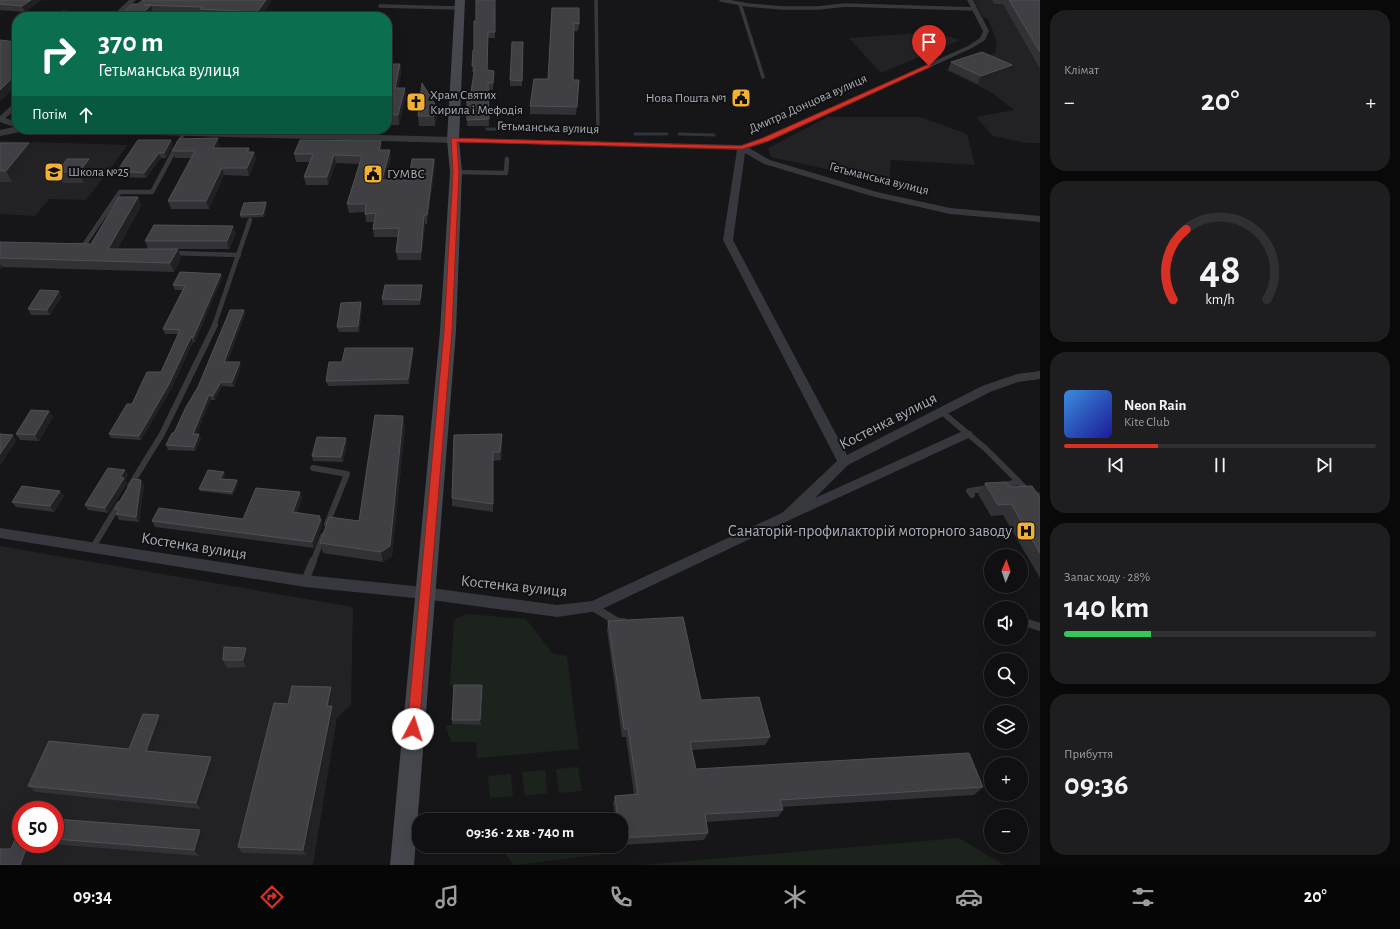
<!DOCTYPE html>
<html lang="uk">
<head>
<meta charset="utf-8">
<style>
  :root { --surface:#101012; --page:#1e1e20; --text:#f1f3f6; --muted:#9c9d9f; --line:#303032; --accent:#d93025 }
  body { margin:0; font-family:"Alegreya Sans",sans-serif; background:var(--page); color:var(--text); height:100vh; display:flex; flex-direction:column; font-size:15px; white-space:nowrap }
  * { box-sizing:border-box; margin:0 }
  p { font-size:13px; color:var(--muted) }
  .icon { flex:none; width:22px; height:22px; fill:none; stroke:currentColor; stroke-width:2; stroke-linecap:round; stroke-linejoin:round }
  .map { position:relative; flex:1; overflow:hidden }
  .sheet { display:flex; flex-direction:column; gap:10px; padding:10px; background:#09090a; width:360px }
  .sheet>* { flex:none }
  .hud { position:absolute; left:12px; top:12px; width:380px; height:122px; border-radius:16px; box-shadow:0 4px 16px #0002,0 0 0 1px var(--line); background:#0b6e4f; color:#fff; overflow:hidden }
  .needle { width:26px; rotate:2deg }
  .controls { position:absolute; left:984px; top:549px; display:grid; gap:8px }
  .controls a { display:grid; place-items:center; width:44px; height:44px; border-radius:50%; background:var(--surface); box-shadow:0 4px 16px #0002,0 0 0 1px var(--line); font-size:20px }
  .speed { position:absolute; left:12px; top:801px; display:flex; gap:8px; font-size:20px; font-weight:700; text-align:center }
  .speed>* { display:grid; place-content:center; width:52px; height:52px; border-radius:50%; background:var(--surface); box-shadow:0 4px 16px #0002,0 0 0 1px var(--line); line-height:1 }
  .speed .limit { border:6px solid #d22; background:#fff; color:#111 }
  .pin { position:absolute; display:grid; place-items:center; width:34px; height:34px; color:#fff; margin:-41px -17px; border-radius:50% 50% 50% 0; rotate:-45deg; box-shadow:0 0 4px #0007 }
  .pin .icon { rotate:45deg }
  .me { position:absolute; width:44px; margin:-22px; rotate:5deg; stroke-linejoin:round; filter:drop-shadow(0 0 3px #0008) }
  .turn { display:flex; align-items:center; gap:14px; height:84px; padding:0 20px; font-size:18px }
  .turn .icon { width:52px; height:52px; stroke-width:2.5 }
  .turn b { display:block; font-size:28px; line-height:34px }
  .then { display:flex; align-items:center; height:38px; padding:0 20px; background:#0003; gap:8px; font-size:15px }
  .big { font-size:30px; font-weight:600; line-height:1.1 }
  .sheet .widget { flex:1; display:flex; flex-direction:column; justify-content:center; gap:6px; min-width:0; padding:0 14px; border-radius:16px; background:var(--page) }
  .sheet .dial { align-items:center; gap:0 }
  .dial svg { height:104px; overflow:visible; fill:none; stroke:var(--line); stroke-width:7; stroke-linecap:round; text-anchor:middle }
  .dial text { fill:var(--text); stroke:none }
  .song { display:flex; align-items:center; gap:12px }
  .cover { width:48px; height:48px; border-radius:6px; background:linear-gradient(135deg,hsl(210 70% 55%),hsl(240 70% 35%)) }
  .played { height:4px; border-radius:2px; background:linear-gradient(90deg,var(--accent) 30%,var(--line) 30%) }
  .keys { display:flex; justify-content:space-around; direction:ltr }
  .heat { display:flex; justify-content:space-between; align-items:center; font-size:22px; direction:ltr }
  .charge { height:6px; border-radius:3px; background:linear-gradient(90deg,#34c759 28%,var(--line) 0) }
  .trip { position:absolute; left:412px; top:813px; width:216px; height:40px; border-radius:16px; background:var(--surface); box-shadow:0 4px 16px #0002,0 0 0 1px var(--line); font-weight:600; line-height:40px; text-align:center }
  .menu { display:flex; height:64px; justify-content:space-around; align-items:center; background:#060607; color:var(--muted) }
  .menu .icon { width:28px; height:28px }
  .menu .on { color:var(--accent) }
  .menu b { font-size:18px; color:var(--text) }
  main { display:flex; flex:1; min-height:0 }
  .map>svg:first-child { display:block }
  .built { fill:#222225; fill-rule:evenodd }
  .green { fill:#1c231d }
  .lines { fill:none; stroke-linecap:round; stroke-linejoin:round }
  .stream { stroke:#2c353c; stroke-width:3 }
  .service-far3 { stroke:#37383d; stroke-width:3.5 }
  .service-far2 { stroke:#37383d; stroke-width:4.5 }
  .service-far1 { stroke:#37383d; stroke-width:6 }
  .service { stroke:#37383d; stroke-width:8 }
  .minor { fill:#37383d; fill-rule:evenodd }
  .tertiary { fill:#37383d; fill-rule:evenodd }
  .secondary { fill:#45474d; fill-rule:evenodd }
  .wall { fill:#323236 }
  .shaded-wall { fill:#212124 }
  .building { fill:#3f3f44; stroke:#4f5156 }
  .route { fill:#d93025; stroke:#8d1f18 }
  .labels { text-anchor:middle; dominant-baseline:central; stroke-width:4; stroke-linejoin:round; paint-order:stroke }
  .far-poi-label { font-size:13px; fill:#a8adb8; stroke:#111113; text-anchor:start }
  .far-street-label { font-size:13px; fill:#a8adb8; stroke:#111113 }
  .street-label { font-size:16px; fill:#a8adb8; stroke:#111113 }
  .poi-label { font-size:16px; fill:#a8adb8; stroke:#111113; text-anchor:end }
</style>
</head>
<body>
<main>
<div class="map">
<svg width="1040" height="865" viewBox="0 0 1040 865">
  <rect width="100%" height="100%" fill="#161618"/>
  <!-- built -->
  <g class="built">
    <polygon points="974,0 1040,0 1040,143 1027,143 993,136 976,117 1014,110 991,92 946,70 995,53 997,42 988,19 983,17"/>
    <polygon points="934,32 960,40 881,73 849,38"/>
    <polygon points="828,117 920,117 967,134 975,165 891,160 889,183 771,157 768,148"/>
    <polygon points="0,141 128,145 86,200 49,199 35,216 0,214"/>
    <path d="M0,546L353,607L351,705L337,718L313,865H0ZM21,810H55V844H21Z"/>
  </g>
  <!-- green -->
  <g class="green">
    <polygon points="467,614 526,619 553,654 567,656 579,749 477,758 476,742 451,742 446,727 452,724 480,725 450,684 454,620"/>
    <polygon points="578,767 582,791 559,793 556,769"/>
    <polygon points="545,770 547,793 525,796 522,772"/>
    <polygon points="511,774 513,796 490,798 488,776"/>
    <polygon points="615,814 615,820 561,820"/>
    <polygon points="959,838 1004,865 642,865"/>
    <polygon points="499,846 618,846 616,853 514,865"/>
  </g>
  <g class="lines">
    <!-- stream -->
    <g class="stream">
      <polyline points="487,129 579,132"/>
      <polyline points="635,134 667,134"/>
      <polyline points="679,134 714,135"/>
    </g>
    <!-- service-far3 -->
    <g class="service-far3">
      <polyline points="596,0 598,133"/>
      <polyline points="721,0 748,5 783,8 818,8 845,5 975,9"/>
      <polyline points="740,4 763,77"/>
      <polyline points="380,6 459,8"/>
      <polyline points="178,143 184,133"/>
    </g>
    <!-- service-far2 -->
    <g class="service-far2">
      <polyline points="456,172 506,173 507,159"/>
      <polyline points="77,245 84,245 120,192 152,192 179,142"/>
      <polyline points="172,253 239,255"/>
      <polyline points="214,326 250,220"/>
    </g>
    <!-- service-far1 -->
    <g class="service-far1">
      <polyline points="942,412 986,449 1025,488 1040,497"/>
      <polyline points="313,468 347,474 327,524"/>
      <polyline points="130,486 162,434 215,325"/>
      <polyline points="1000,486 1018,482"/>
      <polyline points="972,495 969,491 990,488"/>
      <polyline points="93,547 119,504"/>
      <polyline points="313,562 323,536"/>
    </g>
    <!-- service -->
    <g class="service">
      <polyline points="305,581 313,561"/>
      <polyline points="593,607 618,622 623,622"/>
      <polyline points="1021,621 1040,627"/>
    </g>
    <!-- minor -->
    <g class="minor">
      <polygon points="129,0 136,0 118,17 111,17"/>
      <polygon points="967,0 973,0 989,31 985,40 972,48 768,142 749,148 770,160 877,192 950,208 1040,216 1040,222 950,214 875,197 764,164 745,153 733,240 847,455 982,386 1017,374 1040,371 1040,379 1018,382 990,392 848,465 815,498 963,431 971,431 973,434 971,437 794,518 598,611 557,617 424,599 305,587 0,538 0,528 305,575 424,587 557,605 592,601 782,513 837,461 723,240 737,150 453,142 449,140 453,138 741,145 762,138 968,46 980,38 983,31"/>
      <polygon points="14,103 17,103 17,109 0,122 0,116"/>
    </g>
    <!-- tertiary -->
    <g class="tertiary">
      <polygon points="0,116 17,122 17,129 27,129 26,131 0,136 0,130 14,127 0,122"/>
      <polygon points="41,129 158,129 453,137 458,140 453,143 46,132"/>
    </g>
    <!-- secondary -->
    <polygon class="secondary" points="455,0 465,0 459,140 462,172 456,331 414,865 390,865 440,331 450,172 447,140"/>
  </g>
  <!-- wall -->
  <g class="wall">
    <polygon points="0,0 41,0 25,12 0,10"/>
    <polygon points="495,0 495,38 488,38 487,70 494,77 493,90 488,90 489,126 467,126 467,120 474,72 472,72 472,66 474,50 476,21"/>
    <polygon points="992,0 1040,0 1040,69 1003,4 994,4"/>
    <polygon points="271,2 260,17 202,17 201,15 153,13 132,4"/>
    <polygon points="552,8 579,24 578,31 574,31 573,80 579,80 576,115 530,114 530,106 548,79"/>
    <polygon points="523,42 522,86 510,86 510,80"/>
    <polygon points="951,62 1009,73 978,84 948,70"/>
    <polygon points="387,64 400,64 401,74 398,88 405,88 406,98 399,125 387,125"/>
    <polygon points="418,116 437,116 435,126 419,126"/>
    <polygon points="171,140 173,146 166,158 161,158 146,178 120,177 117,171"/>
    <polygon points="381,141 382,150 391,158 385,180 409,180 434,159 435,167 427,224 425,224 421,260 398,260 396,252 398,237 374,237 373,229 374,222 366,222 365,212 349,213 347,204 359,164 336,163 328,185 306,185 304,177 310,162 296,162 294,154"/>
    <polygon points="0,144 34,154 12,182 0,182"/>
    <polygon points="220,146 218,148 249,148 250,152 254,152 256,159 249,176 224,175 209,209 171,209 168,201 191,158 175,158 172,151"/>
    <polygon points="89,159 93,170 84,183 63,183 58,172"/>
    <polygon points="138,197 141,206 117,249 148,249 145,241 236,234 229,249 178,249 181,257 174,272 2,267 0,269 0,242 91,244"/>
    <polygon points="267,205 264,217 241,218 240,215"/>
    <polygon points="221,274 222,278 195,342 193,342 171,389 141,440 111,438 109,434 132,404 161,372 178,334 165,334 163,329 183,290 175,290 173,285"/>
    <polygon points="422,291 420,305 383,305 382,299"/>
    <polygon points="62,296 50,315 31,315 28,309"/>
    <polygon points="361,302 362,308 359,332 339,332 337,327"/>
    <polygon points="244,310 245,315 227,362 241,367 234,387 222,386 215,400 211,400 196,434 199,434 201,439 195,451 168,450 166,445 174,433"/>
    <polygon points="413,348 413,354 409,384 328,386 326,381 342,362"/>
    <polygon points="49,411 53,417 39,441 20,440 16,434"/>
    <polygon points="405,427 392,556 383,562 323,553 320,543 359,521"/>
    <polygon points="454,435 502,443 501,460 493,461 493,512 452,506 452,498"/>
    <polygon points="347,444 343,462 313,461 312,456"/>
    <polygon points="128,475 125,480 127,483 108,513 88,510 85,505"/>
    <polygon points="225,475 223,479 237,480 238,483 233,495 200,491 199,489"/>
    <polygon points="141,480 144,485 139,522 119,520 116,514 117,513 115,509"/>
    <polygon points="985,483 1010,487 1040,498 1040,578 1003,515 991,516 978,494"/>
    <polygon points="60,491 64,496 54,512 16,507 12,502"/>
    <polygon points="300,492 302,498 297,513 320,516 322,522 322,525 314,548 155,527 152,521 243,519"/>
    <polygon points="608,621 701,700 770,737 765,745 692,750 696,769 983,787 974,795 782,807 783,810 778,817 706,822 708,833 704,840 621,845 621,820 616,820 613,803 615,796 634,794 626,737 622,737 607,630"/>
    <polygon points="246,648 249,655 246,667 227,668 223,660"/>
    <polygon points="331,687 333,694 331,706 334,713 307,855 242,853 238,847 288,704"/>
    <polygon points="482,690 481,725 452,724 452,720"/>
    <polygon points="164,722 154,752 211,757 216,764 201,809 36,792 28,786 129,749"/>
    <polygon points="55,819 205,836 199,856 52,844 55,844"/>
  </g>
  <!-- shaded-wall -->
  <g class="shaded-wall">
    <polygon points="31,0 41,0 25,12 22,6"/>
    <polygon points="266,0 271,0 271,2 260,17 258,17 257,12"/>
    <polygon points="151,5 153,13 149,17 139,17"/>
    <polygon points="86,13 88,17 81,17"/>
    <polygon points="400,64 401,74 396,98 395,88"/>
    <polygon points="1012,65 1009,73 978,84 981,76"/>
    <polygon points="494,71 494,77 493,90 493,83"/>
    <polygon points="17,73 17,85 1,101 0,99 0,90"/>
    <polygon points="405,88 406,98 399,125 398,115"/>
    <polygon points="436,106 437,116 435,126 434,116"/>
    <polygon points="218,138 220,146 215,155 213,148"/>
    <polygon points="171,140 173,146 166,158 164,153"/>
    <polygon points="381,141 382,149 380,158 379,150"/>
    <polygon points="29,143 34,154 12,182 6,171"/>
    <polygon points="390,150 391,158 383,188 382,180"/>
    <polygon points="254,152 256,159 249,176 247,168"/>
    <polygon points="159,153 161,158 146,178 144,173"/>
    <polygon points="334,155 336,163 328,185 327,177"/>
    <polygon points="89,159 93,170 84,183 79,172"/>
    <polygon points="434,159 435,167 427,224 427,215"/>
    <polygon points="222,168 224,175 209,209 206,201"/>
    <polygon points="138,197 141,206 112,257 108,249"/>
    <polygon points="266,202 267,205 264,217 263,214"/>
    <polygon points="424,215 425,224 421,260 421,252"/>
    <polygon points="233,226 236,234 229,249 227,241"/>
    <polygon points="178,249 181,257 174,272 170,263"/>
    <polygon points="0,264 2,267 0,269"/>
    <polygon points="221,274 222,278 195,342 193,338"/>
    <polygon points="422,285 422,291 420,305 420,300"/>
    <polygon points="59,291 62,296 50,315 47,310"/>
    <polygon points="361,302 362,308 359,332 358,326"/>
    <polygon points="244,310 245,315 225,366 224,362"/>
    <polygon points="191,337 193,342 171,389 141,440 139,436"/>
    <polygon points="413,348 413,354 409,384 408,379"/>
    <polygon points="240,362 241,367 234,387 232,382"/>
    <polygon points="221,382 222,386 215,400 213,396"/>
    <polygon points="209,395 211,400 195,438 193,434"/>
    <polygon points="49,411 53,417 39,441 35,435"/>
    <polygon points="403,416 405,427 392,556 383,562 381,552"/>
    <polygon points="199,434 201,439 195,451 194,447"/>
    <polygon points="502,434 502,443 501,460 500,452"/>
    <polygon points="13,435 17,440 0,466 0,454"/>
    <polygon points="346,438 347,444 343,462 341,457"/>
    <polygon points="125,470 128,475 125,480 127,483 108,513 105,508 120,477"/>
    <polygon points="224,472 225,475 221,482 220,479"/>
    <polygon points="141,480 144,485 139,522 136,517"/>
    <polygon points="237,480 238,483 233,495 232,492"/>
    <polygon points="60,491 64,496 54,512 50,506"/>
    <polygon points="300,492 302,498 295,518 293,512"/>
    <polygon points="320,516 322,525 314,548 312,542"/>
    <polygon points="246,648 249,655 246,667 243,660"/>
    <polygon points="482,685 482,690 481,725 480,720"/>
    <polygon points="331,687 333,694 330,712 327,706"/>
    <polygon points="332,706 334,713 307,855 303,850"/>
    <polygon points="159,715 164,722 152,757 146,751"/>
    <polygon points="211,757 216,764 201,809 196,803"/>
    <polygon points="200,830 205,836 199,856 194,850"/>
    <polygon points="28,844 38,844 30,865 20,865"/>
  </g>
  <!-- building -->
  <g class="building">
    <polygon points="0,0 31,0 22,6 0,4"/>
    <polygon points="143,0 266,0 257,12 200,9 202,7 144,5 151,5 139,17 118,17 132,4 138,4"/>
    <polygon points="476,0 495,0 495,32 488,32 487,70 494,71 493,83 488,83 489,119 467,120 467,92 471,92 475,66 472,66 473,50 474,50 474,21 476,21"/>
    <polygon points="1009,0 1040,0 1040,52"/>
    <polygon points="552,8 579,8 579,24 574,23 573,80 579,80 577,107 530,106 534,79 548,79"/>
    <polygon points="63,11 86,13 81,17 56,17"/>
    <polygon points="0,40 17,42 17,73 0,90"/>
    <polygon points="512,42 523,42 522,81 510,80"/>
    <polygon points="982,52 1012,65 981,76 951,62"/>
    <polygon points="387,64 400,64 395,88 405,88 398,115 387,115"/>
    <polygon points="422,83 436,106 434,116 418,116"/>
    <polygon points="218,138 213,148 249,148 247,152 254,152 247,168 222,168 206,201 168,201 195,151 172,151 179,139"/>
    <polygon points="138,140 171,140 164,153 159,153 144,173 117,171"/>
    <polygon points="300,140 381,141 379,150 390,150 382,180 409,180 412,159 434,159 427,215 424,215 421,252 396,252 399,228 373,229 376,213 365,214 366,204 347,204 362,156 334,155 327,177 304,177 313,154 294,154"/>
    <polygon points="1,143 29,143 6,171 0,171 0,144"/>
    <polygon points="67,159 89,159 79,172 58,172"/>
    <polygon points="119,197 138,197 108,249 178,249 170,263 0,258 0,242 91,244"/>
    <polygon points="266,202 263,214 240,215 244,203"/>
    <polygon points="154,225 233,226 227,241 145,241"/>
    <polygon points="180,272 221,274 193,338 191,337 169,384 139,436 109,434 127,404 132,404 147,372 161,372 180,330 163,329 185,286 173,285"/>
    <polygon points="385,285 422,285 420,300 382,299"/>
    <polygon points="40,290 59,291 47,310 28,309"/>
    <polygon points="361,302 358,326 337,327 341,303"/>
    <polygon points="230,310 244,310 224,362 240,362 232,382 221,382 213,396 209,395 193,434 199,434 194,447 166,445 172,433 174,433 186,407 198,387"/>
    <polygon points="345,348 413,348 408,379 326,381 329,362 342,362"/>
    <polygon points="31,410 49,411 35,435 16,434"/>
    <polygon points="375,415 403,416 390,546 381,552 320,543 329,517 359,521"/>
    <polygon points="0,434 13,435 0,454"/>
    <polygon points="502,434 500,452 493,452 493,504 452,498 454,435"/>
    <polygon points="317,437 346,438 341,457 312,456"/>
    <polygon points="108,468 125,470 120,477 124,478 105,508 85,505"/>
    <polygon points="208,470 224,472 220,479 237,480 232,492 199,489"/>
    <polygon points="133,479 141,480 136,517 116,514 119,510 115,509"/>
    <polygon points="1006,482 1010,487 1032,486 1040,498 1040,553 1011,504 998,505 985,483"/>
    <polygon points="22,486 60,491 50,506 12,502"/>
    <polygon points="256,488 300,492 293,512 320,516 319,519 321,519 312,542 152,521 159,508 243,519"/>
    <polygon points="683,617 701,700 759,697 770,737 690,742 696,769 969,753 983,787 780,800 783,810 705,814 708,833 621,838 621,820 618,820 615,796 638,794 628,729 624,729 608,621"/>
    <polygon points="224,647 246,648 243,660 223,660"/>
    <polygon points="454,685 482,685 480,720 452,720"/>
    <polygon points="292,686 331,687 327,706 332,706 303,850 238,847 274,703 288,704"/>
    <polygon points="143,714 159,715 146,751 211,757 196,803 28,786 49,741 129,749"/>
    <polygon points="55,819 200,830 194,850 55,839"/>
    <polygon points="21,826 21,844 28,844 20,865 0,865 0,849 11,849"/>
  </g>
  <!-- route -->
  <polygon class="route" points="927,65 932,66 768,141 742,149 457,142 459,172 452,331 419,729 417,733 413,735 409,733 407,729 444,331 453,172 451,138 741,146 763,138"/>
  <!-- icons -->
  <defs>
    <g id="civic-square" transform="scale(1)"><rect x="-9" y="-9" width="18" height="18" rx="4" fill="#f2b134" stroke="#111113"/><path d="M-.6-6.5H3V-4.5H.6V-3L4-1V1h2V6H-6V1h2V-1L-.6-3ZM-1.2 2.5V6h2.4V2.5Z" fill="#111"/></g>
    <g id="church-square" transform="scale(1)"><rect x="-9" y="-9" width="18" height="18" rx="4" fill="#f2b134" stroke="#111113"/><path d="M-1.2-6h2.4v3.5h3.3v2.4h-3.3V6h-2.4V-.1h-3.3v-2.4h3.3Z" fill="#111"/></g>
    <g id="school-square" transform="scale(1)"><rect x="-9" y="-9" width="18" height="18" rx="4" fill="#f2b134" stroke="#111113"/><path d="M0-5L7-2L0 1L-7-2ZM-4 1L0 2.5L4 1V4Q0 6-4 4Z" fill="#111"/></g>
    <g id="hospital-square" transform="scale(1)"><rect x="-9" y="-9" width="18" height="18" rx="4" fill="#f2b134" stroke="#111113"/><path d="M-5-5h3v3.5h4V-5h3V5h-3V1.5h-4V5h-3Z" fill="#111"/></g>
  </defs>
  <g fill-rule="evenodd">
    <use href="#civic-square" x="741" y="98"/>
    <use href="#church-square" x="416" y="102"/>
    <use href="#school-square" x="54" y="172"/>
    <use href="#civic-square" x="373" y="174"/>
    <use href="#hospital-square" x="1026" y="531"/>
  </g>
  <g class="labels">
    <!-- far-poi labels -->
    <g class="far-poi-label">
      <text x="430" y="95">Храм Святих<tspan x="430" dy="15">Кирила і Мефодія</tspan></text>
      <text x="727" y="98" text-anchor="end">Нова Пошта №1</text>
      <text x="68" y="172">Школа №25</text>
      <text x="387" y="174">ГУМВС</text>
    </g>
    <!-- far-street labels -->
    <g class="far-street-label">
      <text transform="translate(808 104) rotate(-24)">Дмитра Донцова вулиця</text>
      <text transform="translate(548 128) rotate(2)">Гетьманська вулиця</text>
      <text transform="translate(879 179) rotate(14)">Гетьманська вулиця</text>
    </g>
    <!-- street labels -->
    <g class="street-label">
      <text transform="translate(888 421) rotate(-27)">Костенка вулиця</text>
      <text transform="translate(194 546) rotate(9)">Костенка вулиця</text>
      <text transform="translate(514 586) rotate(6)">Костенка вулиця</text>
    </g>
    <!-- poi labels -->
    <g class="poi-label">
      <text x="1012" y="531">Санаторій-профилакторій моторного заводу</text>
    </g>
  </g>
</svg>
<div class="controls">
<a><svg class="needle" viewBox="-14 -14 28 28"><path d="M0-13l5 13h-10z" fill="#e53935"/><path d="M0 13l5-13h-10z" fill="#9c9d9f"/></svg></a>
<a><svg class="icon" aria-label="sound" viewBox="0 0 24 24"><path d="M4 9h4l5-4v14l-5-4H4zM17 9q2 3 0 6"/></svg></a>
<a><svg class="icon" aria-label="search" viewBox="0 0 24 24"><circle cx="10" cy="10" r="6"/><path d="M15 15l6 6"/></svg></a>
<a><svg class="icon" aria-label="layers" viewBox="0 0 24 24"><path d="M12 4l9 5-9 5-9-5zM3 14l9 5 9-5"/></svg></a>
<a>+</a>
<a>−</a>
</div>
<div class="speed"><div class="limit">50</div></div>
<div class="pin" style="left:929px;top:66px;background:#d93025"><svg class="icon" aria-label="arrive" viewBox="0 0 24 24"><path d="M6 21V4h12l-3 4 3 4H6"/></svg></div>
<svg class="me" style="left:413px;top:729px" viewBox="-20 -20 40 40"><circle r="19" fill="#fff"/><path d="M0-13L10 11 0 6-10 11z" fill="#d93025"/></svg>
<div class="trip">09:36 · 2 хв · 740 m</div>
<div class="hud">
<div class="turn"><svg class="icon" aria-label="right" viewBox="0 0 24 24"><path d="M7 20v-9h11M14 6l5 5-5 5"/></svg><div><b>370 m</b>Гетьманська вулиця</div></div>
<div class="then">Потім<svg class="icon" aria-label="ahead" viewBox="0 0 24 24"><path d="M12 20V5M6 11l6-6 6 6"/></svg></div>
</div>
</div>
<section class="sheet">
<div class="widget"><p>Клімат</p>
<div class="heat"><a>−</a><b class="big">20°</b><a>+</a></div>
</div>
<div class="widget dial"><svg viewBox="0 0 100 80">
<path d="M14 69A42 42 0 1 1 86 69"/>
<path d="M14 69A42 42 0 0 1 24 15" stroke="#d93025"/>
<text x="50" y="56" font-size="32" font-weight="700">48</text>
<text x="50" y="72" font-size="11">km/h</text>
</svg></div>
<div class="widget">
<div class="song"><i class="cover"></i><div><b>Neon Rain</b><p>Kite Club</p></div></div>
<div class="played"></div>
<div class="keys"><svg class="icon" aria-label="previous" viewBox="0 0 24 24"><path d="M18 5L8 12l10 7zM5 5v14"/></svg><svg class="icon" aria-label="pause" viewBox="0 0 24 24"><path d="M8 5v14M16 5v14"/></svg><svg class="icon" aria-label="next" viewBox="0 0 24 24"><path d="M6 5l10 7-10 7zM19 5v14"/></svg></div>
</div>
<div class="widget"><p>Запас ходу · 28%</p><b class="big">140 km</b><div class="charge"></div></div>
<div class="widget"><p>Прибуття</p><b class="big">09:36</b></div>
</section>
</main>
<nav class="menu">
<b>09:34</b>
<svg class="icon on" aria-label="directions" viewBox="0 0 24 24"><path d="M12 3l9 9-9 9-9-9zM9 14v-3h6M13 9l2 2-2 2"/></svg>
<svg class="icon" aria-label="music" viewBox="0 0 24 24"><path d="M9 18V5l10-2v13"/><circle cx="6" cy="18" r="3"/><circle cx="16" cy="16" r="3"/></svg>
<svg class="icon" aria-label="phone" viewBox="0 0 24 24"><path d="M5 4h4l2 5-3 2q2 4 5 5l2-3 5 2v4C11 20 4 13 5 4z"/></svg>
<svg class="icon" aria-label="climate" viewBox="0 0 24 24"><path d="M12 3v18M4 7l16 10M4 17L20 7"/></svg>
<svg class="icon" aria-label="car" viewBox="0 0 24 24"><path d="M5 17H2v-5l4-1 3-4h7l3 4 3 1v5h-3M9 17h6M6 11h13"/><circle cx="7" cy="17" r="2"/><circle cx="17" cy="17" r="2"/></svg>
<svg class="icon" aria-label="filters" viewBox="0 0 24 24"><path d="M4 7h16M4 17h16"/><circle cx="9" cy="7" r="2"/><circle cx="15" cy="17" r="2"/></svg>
<b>20°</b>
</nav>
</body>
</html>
